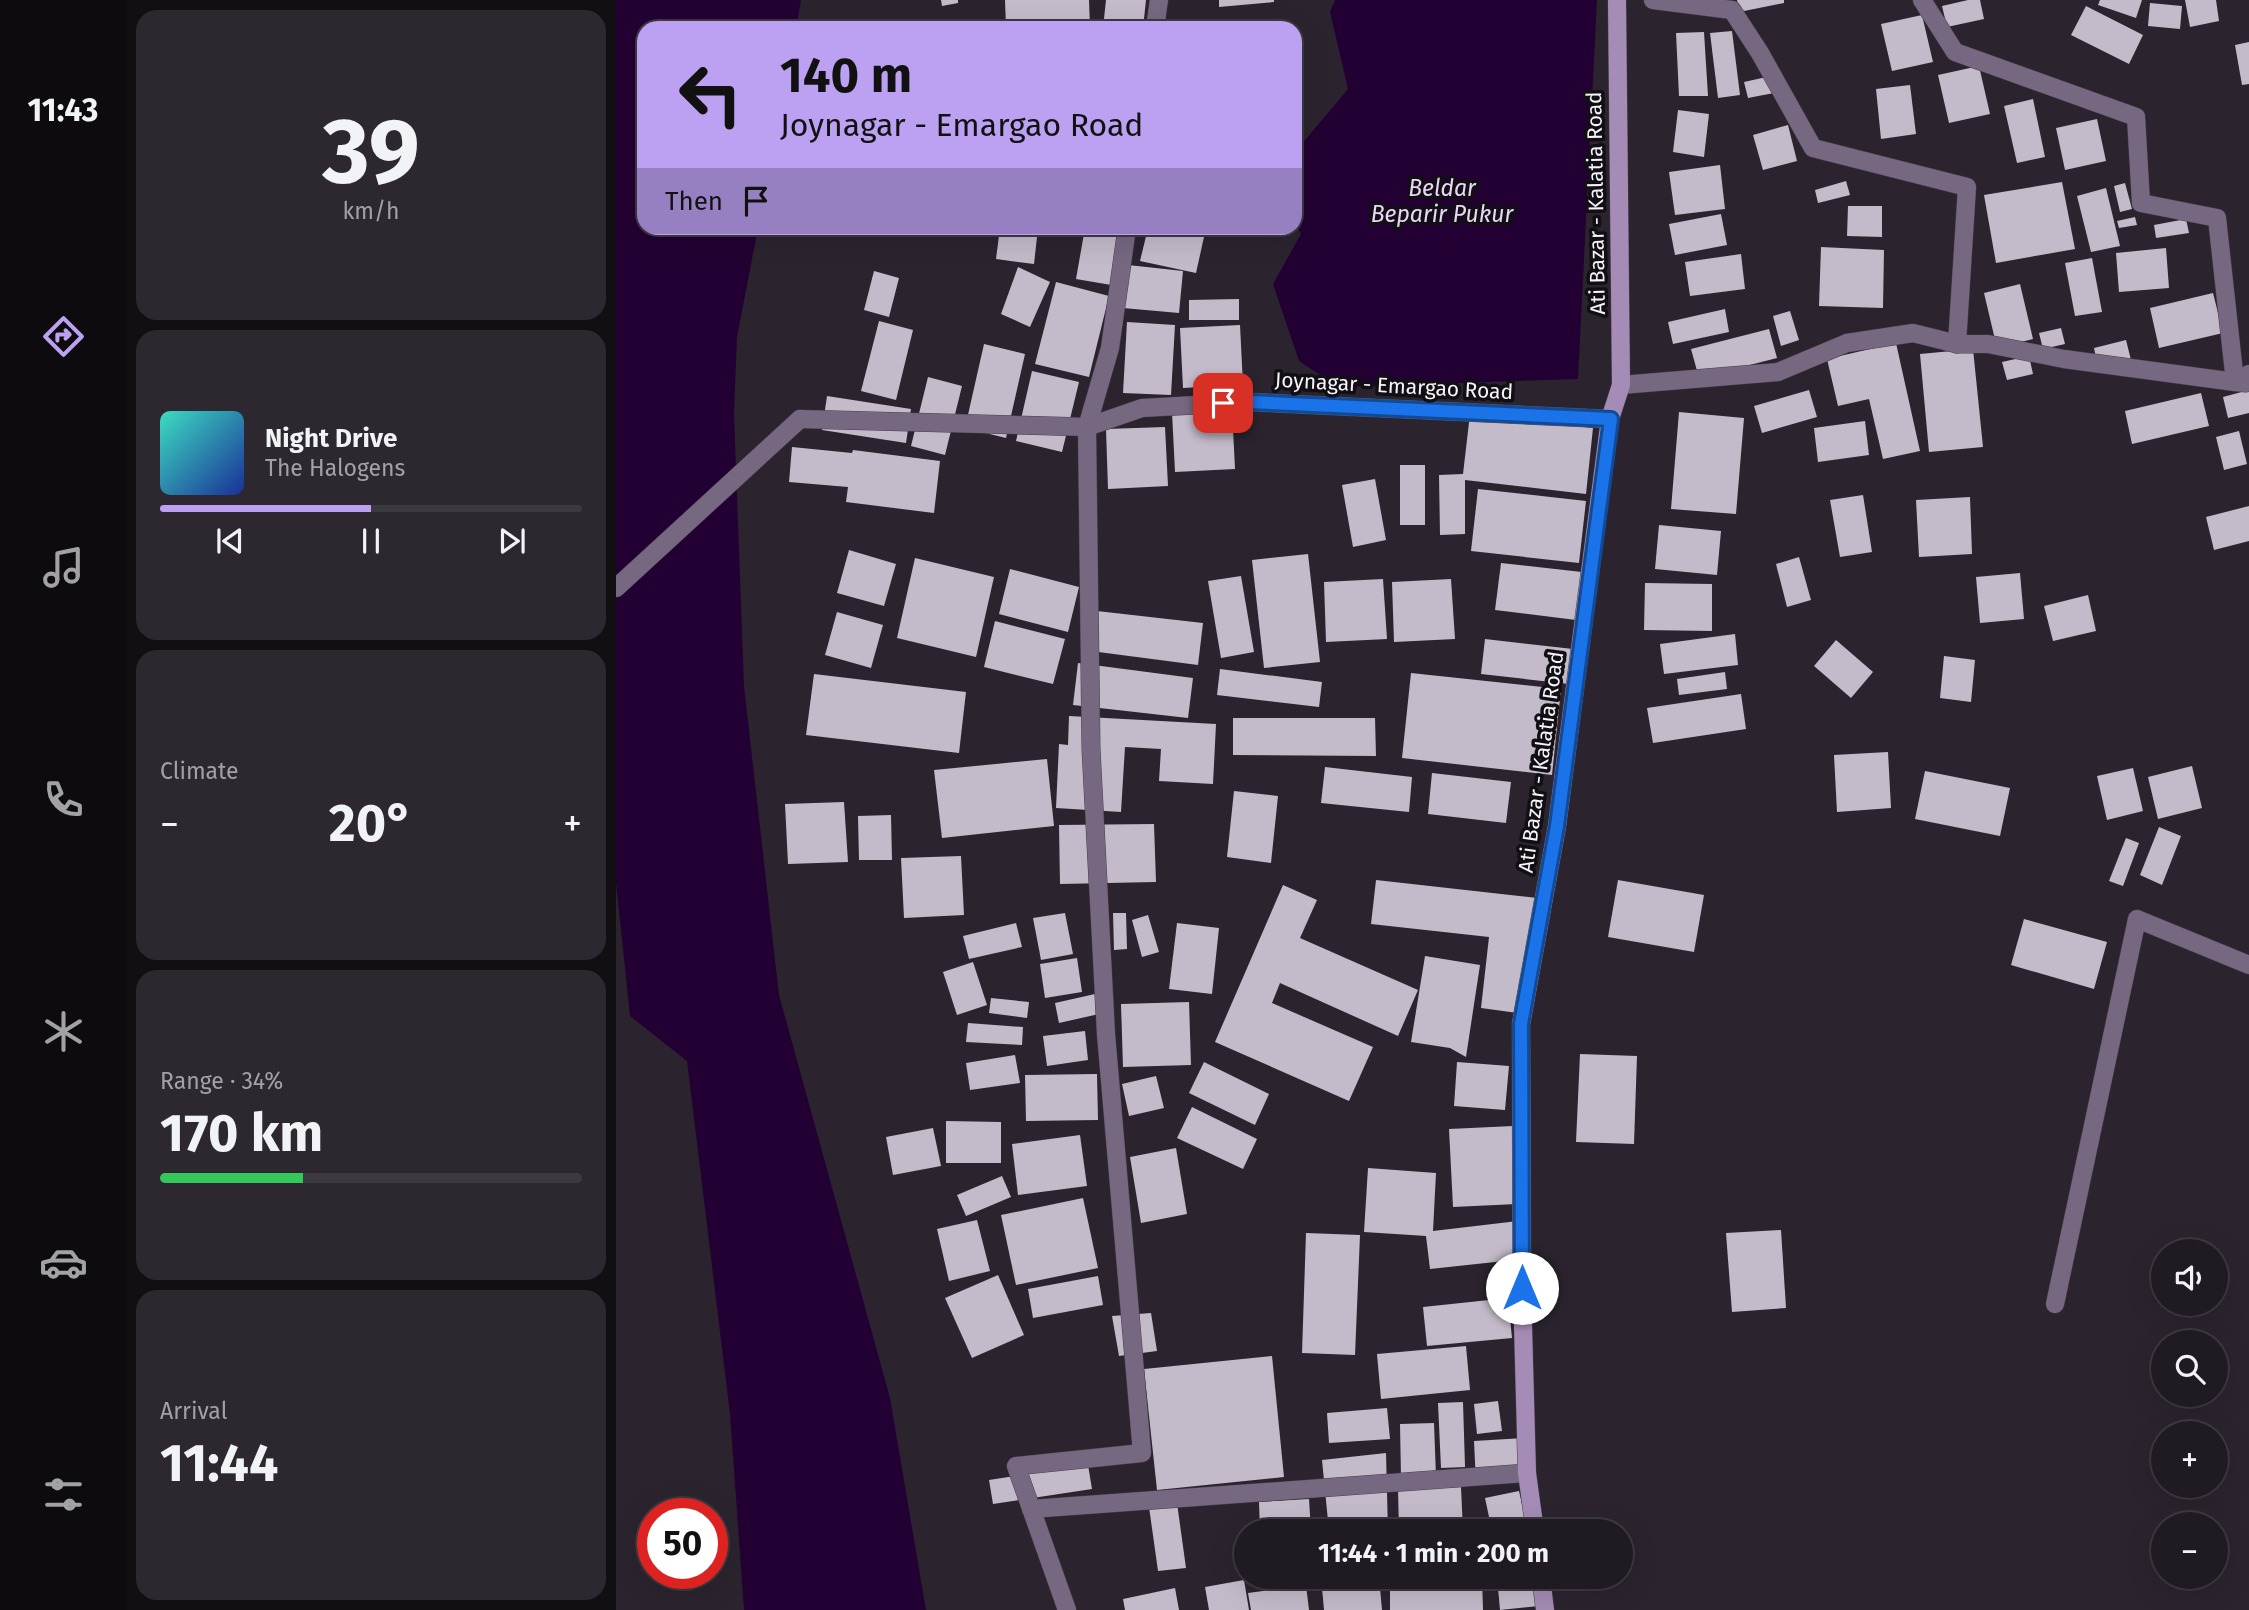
<!DOCTYPE html>
<html lang="en">
<head>
<meta charset="utf-8">
<style>
  :root { --surface:#201b23; --page:#2d2830; --text:#f1f3f6; --muted:#a2a1a6; --line:#3d3941; --accent:#bca0f2 }
  body { margin:0; font-family:"Fira Sans",sans-serif; background:var(--page); color:var(--text); height:100vh; display:flex; flex-direction:column; font-size:26px; white-space:nowrap }
  * { box-sizing:border-box; margin:0 }
  p { font-size:23px; color:var(--muted) }
  .icon { flex:none; width:38px; height:38px; fill:none; stroke:currentColor; stroke-width:2; stroke-linecap:round; stroke-linejoin:round }
  .map { position:relative; flex:1; overflow:hidden }
  .details { display:flex; flex-direction:column; gap:10px; padding:10px; background:#120f13; width:490px }
  .details>* { flex:none }
  .guide { position:absolute; left:21px; top:21px; width:665px; height:214px; border-radius:21px; box-shadow:0 7px 28px #0002,0 0 0 2px var(--line); background:#bca0f2; color:#111; overflow:hidden }
  .buttons { position:absolute; left:1535px; top:1239px; display:grid; gap:14px }
  .buttons a { display:grid; place-items:center; width:77px; height:77px; border-radius:50%; background:var(--surface); box-shadow:0 7px 28px #0002,0 0 0 2px var(--line); font-size:35px }
  .speed { position:absolute; left:21px; top:1498px; display:flex; gap:14px; font-size:35px; font-weight:700; text-align:center }
  .speed>* { display:grid; place-content:center; width:91px; height:91px; border-radius:50%; background:var(--surface); box-shadow:0 7px 28px #0002,0 0 0 2px var(--line); line-height:1 }
  .speed .limit { border:10px solid #d22; background:#fff; color:#111 }
  .pin { position:absolute; display:grid; place-items:center; width:60px; height:60px; color:#fff; margin:-30px; border-radius:14px; box-shadow:0 4px 10px #0006 }
  .me { position:absolute; width:77px; margin:-38px; rotate:0deg; stroke-linejoin:round; filter:drop-shadow(0 0 5px #0008) }
  .turn { display:flex; align-items:center; gap:24px; height:147px; padding:0 28px; font-size:32px }
  .turn .icon { width:91px; height:91px; stroke-width:2.5 }
  .turn b { display:block; font-size:49px; line-height:60px }
  .then { display:flex; align-items:center; height:66px; padding:0 28px; background:#0003; gap:14px; font-size:26px }
  .big { font-size:52px; font-weight:700; line-height:1.1 }
  .details .widget { flex:1; display:flex; flex-direction:column; justify-content:center; gap:10px; min-width:0; padding:0 24px; border-radius:21px; background:var(--page) }
  .details .dial { align-items:center; gap:0 }
  .dial b { font-size:91px; line-height:1 }
  .song { display:flex; align-items:center; gap:21px }
  .cover { width:84px; height:84px; border-radius:10px; background:linear-gradient(135deg,hsl(170 70% 55%),hsl(230 70% 35%)) }
  .played { height:7px; border-radius:4px; background:linear-gradient(90deg,var(--accent) 50%,var(--line) 50%) }
  .keys { display:flex; justify-content:space-around; direction:ltr }
  .heat { display:flex; justify-content:space-between; align-items:center; font-size:38px; direction:ltr }
  .charge { height:10px; border-radius:5px; background:linear-gradient(90deg,#34c759 34%,var(--line) 0) }
  .trip { position:absolute; left:618px; top:1519px; width:399px; height:70px; border-radius:35px; background:var(--surface); box-shadow:0 7px 28px #0002,0 0 0 2px var(--line); font-weight:700; line-height:70px; text-align:center }
  main { display:flex; flex:1; min-height:0 }
  .tab-bar { display:flex; flex-direction:column; width:126px; justify-content:space-around; align-items:center; background:#0d0b0e; color:var(--muted) }
  .tab-bar .icon { width:49px; height:49px }
  .tab-bar .active { color:var(--accent) }
  .tab-bar b { font-size:32px; color:var(--text) }
  .map>svg:first-child { display:block }
  .water { fill:#230033 }
  .building { fill:#c3bbc9 }
  .lines { fill:none; stroke-linecap:round; stroke-linejoin:round }
  .minor-casing { stroke:#48414b; stroke-width:19 }
  .tertiary-casing { stroke:#48414b; stroke-width:19 }
  .secondary-casing { stroke:#48414b; stroke-width:19 }
  .minor { stroke:#776882; stroke-width:18 }
  .tertiary { stroke:#776882; stroke-width:18 }
  .secondary { stroke:#a58cb6; stroke-width:18 }
  .route-casing { stroke:#114b97; stroke-width:18 }
  .route { stroke:#1a73e8; stroke-width:12 }
  .labels { text-anchor:middle; dominant-baseline:central; stroke-width:7; stroke-linejoin:round; paint-order:stroke }
  .street-label { font-size:21px; fill:#f7f3fa; stroke:#120f14 }
  .water-label { font-size:23px; font-style:italic; fill:#ead6f8; stroke:#120f14 }
</style>
</head>
<body>
<main>
<nav class="tab-bar">
<b>11:43</b>
<svg class="icon active" aria-label="directions" viewBox="0 0 24 24"><path d="M12 3l9 9-9 9-9-9zM9 14v-3h6M13 9l2 2-2 2"/></svg>
<svg class="icon" aria-label="music" viewBox="0 0 24 24"><path d="M9 18V5l10-2v13"/><circle cx="6" cy="18" r="3"/><circle cx="16" cy="16" r="3"/></svg>
<svg class="icon" aria-label="phone" viewBox="0 0 24 24"><path d="M5 4h4l2 5-3 2q2 4 5 5l2-3 5 2v4C11 20 4 13 5 4z"/></svg>
<svg class="icon" aria-label="climate" viewBox="0 0 24 24"><path d="M12 3v18M4 7l16 10M4 17L20 7"/></svg>
<svg class="icon" aria-label="car" viewBox="0 0 24 24"><path d="M5 17H2v-5l4-1 3-4h7l3 4 3 1v5h-3M9 17h6M6 11h13"/><circle cx="7" cy="17" r="2"/><circle cx="17" cy="17" r="2"/></svg>
<svg class="icon" aria-label="filters" viewBox="0 0 24 24"><path d="M4 7h16M4 17h16"/><circle cx="9" cy="7" r="2"/><circle cx="15" cy="17" r="2"/></svg>
</nav>
<section class="details">
<div class="widget dial"><b>39</b><p>km/h</p></div>
<div class="widget">
<div class="song"><i class="cover"></i><div><b>Night Drive</b><p>The Halogens</p></div></div>
<div class="played"></div>
<div class="keys"><svg class="icon" aria-label="previous" viewBox="0 0 24 24"><path d="M18 5L8 12l10 7zM5 5v14"/></svg><svg class="icon" aria-label="pause" viewBox="0 0 24 24"><path d="M8 5v14M16 5v14"/></svg><svg class="icon" aria-label="next" viewBox="0 0 24 24"><path d="M6 5l10 7-10 7zM19 5v14"/></svg></div>
</div>
<div class="widget"><p>Climate</p>
<div class="heat"><a>−</a><b class="big">20°</b><a>+</a></div>
</div>
<div class="widget"><p>Range · 34%</p><b class="big">170 km</b><div class="charge"></div></div>
<div class="widget"><p>Arrival</p><b class="big">11:44</b></div>
</section>
<div class="map">
<svg width="1633" height="1610" viewBox="0 0 1633 1610">
  <rect width="100%" height="100%" fill="#2b242f"/>
  <!-- water -->
  <g class="water">
    <polygon points="0,0 185,0 180,28 28,28 28,228 142,228 121,337 118,414 128,686 163,995 274,1398 310,1610 128,1610 114,1414 71,1061 14,1016 0,883"/>
    <polygon points="719,0 981,0 962,379 722,387 683,361 657,284 685,234 679,223 679,152 732,89 714,12"/>
  </g>
  <!-- building -->
  <g class="building">
    <polygon points="325,0 342,0 342,3 326,6"/>
    <polygon points="389,0 473,0 474,28 390,28"/>
    <polygon points="490,0 530,0 527,28 487,28"/>
    <polygon points="603,0 658,0 658,2 603,7"/>
    <polygon points="1121,0 1168,0 1168,3 1123,12"/>
    <polygon points="1352,0 1364,0 1368,19 1331,27 1326,6"/>
    <polygon points="1484,0 1526,0 1520,18 1482,5"/>
    <polygon points="1569,0 1600,0 1603,21 1574,27"/>
    <polygon points="1534,3 1566,6 1564,29 1532,26"/>
    <polygon points="1470,6 1527,35 1513,64 1455,35"/>
    <polygon points="1306,15 1317,62 1276,71 1265,24"/>
    <polygon points="361,19 363,28 348,28 347,22"/>
    <polygon points="1116,31 1124,95 1102,98 1094,33"/>
    <polygon points="1088,32 1092,96 1063,96 1060,33"/>
    <polygon points="1633,42 1633,84 1626,85 1619,45"/>
    <polygon points="1363,66 1374,114 1333,123 1322,75"/>
    <polygon points="1155,76 1158,93 1132,98 1128,82"/>
    <polygon points="1294,85 1300,134 1265,139 1260,89"/>
    <polygon points="1417,99 1429,157 1401,163 1388,106"/>
    <polygon points="1062,110 1093,114 1088,157 1057,152"/>
    <polygon points="1481,119 1490,161 1449,170 1440,128"/>
    <polygon points="1172,125 1181,161 1147,170 1137,135"/>
    <polygon points="1104,165 1109,209 1059,215 1053,172"/>
    <polygon points="1230,181 1234,195 1202,203 1199,190"/>
    <polygon points="1446,182 1459,249 1380,263 1368,195"/>
    <polygon points="1509,183 1516,209 1504,212 1498,186"/>
    <polygon points="1490,188 1504,246 1475,252 1461,196"/>
    <polygon points="1232,206 1266,206 1266,237 1231,236"/>
    <polygon points="1105,214 1111,245 1059,255 1053,224"/>
    <polygon points="1519,217 1521,225 1503,228 1501,221"/>
    <polygon points="1570,219 1573,233 1540,238 1538,225"/>
    <polygon points="384,228 422,228 418,264 380,259"/>
    <polygon points="469,228 497,228 517,231 507,287 460,279"/>
    <polygon points="532,228 547,228 588,237 580,273 524,261"/>
    <polygon points="1205,247 1268,250 1267,308 1203,306"/>
    <polygon points="1550,248 1553,288 1503,292 1500,253"/>
    <polygon points="1125,254 1129,289 1074,296 1069,262"/>
    <polygon points="1476,258 1486,312 1459,316 1449,263"/>
    <polygon points="512,265 567,271 563,313 507,308"/>
    <polygon points="402,267 434,282 414,327 385,314"/>
    <polygon points="258,271 283,278 273,317 248,310"/>
    <polygon points="440,282 493,296 473,377 419,364"/>
    <polygon points="1404,284 1417,339 1381,348 1368,293"/>
    <polygon points="1597,293 1607,333 1543,348 1534,308"/>
    <polygon points="623,299 623,320 573,320 573,300"/>
    <polygon points="1109,309 1113,332 1057,344 1052,322"/>
    <polygon points="1174,311 1183,340 1165,346 1157,316"/>
    <polygon points="263,321 297,330 280,400 245,391"/>
    <polygon points="511,322 559,325 555,395 507,393"/>
    <polygon points="624,325 627,385 567,388 564,328"/>
    <polygon points="1445,328 1449,344 1427,349 1423,333"/>
    <polygon points="1153,329 1161,358 1083,378 1075,349"/>
    <polygon points="1510,340 1516,364 1483,372 1478,348"/>
    <polygon points="1280,343 1304,451 1267,459 1253,399 1222,406 1211,359"/>
    <polygon points="368,344 409,354 390,438 349,428"/>
    <polygon points="1357,349 1367,447 1313,452 1304,354"/>
    <polygon points="1413,356 1417,374 1391,380 1386,362"/>
    <polygon points="416,371 463,382 446,452 400,441"/>
    <polygon points="312,377 346,386 329,455 295,446"/>
    <polygon points="1193,390 1201,417 1146,433 1138,406"/>
    <polygon points="1633,390 1633,413 1612,418 1607,397"/>
    <polygon points="1585,393 1593,426 1516,444 1509,411"/>
    <polygon points="211,396 295,409 290,443 206,430"/>
    <polygon points="616,409 619,469 559,472 556,412"/>
    <polygon points="1063,412 1128,418 1120,514 1055,509"/>
    <polygon points="854,414 977,428 970,494 849,480 849,534 824,535 823,475 847,474"/>
    <polygon points="1249,421 1253,455 1202,462 1198,428"/>
    <polygon points="549,427 552,486 492,489 490,429"/>
    <polygon points="1623,431 1631,464 1608,470 1600,437"/>
    <polygon points="176,447 236,453 237,450 324,461 318,513 230,502 232,487 173,482"/>
    <rect x="784" y="465" width="25" height="60"/>
    <polygon points="759,479 770,540 737,547 726,485"/>
    <polygon points="862,489 970,501 963,563 855,551"/>
    <polygon points="1247,495 1256,552 1224,557 1214,500"/>
    <polygon points="1354,497 1356,554 1303,557 1300,500"/>
    <polygon points="1633,506 1633,541 1598,550 1590,517"/>
    <polygon points="1043,525 1105,531 1101,575 1039,569"/>
    <polygon points="233,550 280,564 268,606 221,593"/>
    <polygon points="692,554 704,662 648,668 636,560"/>
    <polygon points="1183,557 1195,600 1171,607 1160,564"/>
    <polygon points="299,558 378,577 360,657 281,638"/>
    <polygon points="885,563 966,572 960,620 879,610"/>
    <polygon points="394,569 463,587 452,632 383,614"/>
    <polygon points="1404,573 1408,619 1364,623 1360,577"/>
    <polygon points="625,576 638,652 605,658 592,581"/>
    <polygon points="767,579 771,639 710,642 708,582"/>
    <polygon points="835,579 839,639 778,642 776,582"/>
    <polygon points="1029,583 1096,584 1096,631 1028,630"/>
    <polygon points="1472,595 1480,631 1437,641 1428,606"/>
    <polygon points="472,610 587,623 582,665 467,650"/>
    <polygon points="221,612 267,625 255,668 209,655"/>
    <polygon points="379,621 449,639 437,684 368,667"/>
    <polygon points="1119,634 1122,665 1048,674 1044,644"/>
    <polygon points="869,639 957,649 953,684 865,674"/>
    <polygon points="1220,640 1257,672 1235,698 1198,666"/>
    <polygon points="1328,656 1359,660 1355,702 1324,698"/>
    <polygon points="462,663 577,678 572,718 457,705"/>
    <polygon points="604,669 706,682 703,707 601,695"/>
    <polygon points="1109,672 1111,689 1063,695 1061,679"/>
    <polygon points="795,673 945,689 936,775 786,758"/>
    <polygon points="198,674 350,692 343,753 190,735"/>
    <polygon points="1125,694 1130,729 1037,743 1031,708"/>
    <polygon points="453,716 600,724 597,784 543,781 545,749 509,747 505,812 440,808 443,744 452,745"/>
    <polygon points="617,718 759,718 760,756 617,755"/>
    <polygon points="1272,752 1275,808 1221,812 1218,755"/>
    <polygon points="431,759 438,826 326,838 318,770"/>
    <polygon points="1576,766 1586,808 1542,819 1532,777"/>
    <polygon points="709,767 796,777 793,812 705,803"/>
    <polygon points="1517,768 1527,811 1491,820 1481,776"/>
    <polygon points="1309,771 1394,788 1384,836 1299,819"/>
    <polygon points="816,773 895,782 890,823 812,814"/>
    <polygon points="618,791 662,796 655,863 611,857"/>
    <polygon points="228,802 232,862 172,864 169,804"/>
    <polygon points="275,815 276,860 243,860 242,816"/>
    <polygon points="538,824 540,882 444,884 443,825"/>
    <polygon points="1543,827 1565,836 1546,885 1524,875"/>
    <polygon points="1510,838 1523,843 1507,886 1493,881"/>
    <polygon points="345,856 348,915 288,918 285,858"/>
    <polygon points="760,880 922,898 909,1014 865,1008 873,937 755,924"/>
    <polygon points="1002,880 1088,895 1078,952 992,937"/>
    <polygon points="667,885 701,900 684,938 802,990 782,1036 664,983 656,1003 757,1047 733,1101 599,1042"/>
    <polygon points="449,913 457,954 425,960 417,918"/>
    <polygon points="497,913 510,913 511,949 498,950"/>
    <polygon points="532,915 543,952 526,957 516,920"/>
    <polygon points="1408,919 1491,942 1478,989 1395,965"/>
    <polygon points="400,923 406,947 353,959 347,936"/>
    <polygon points="561,923 603,928 596,994 553,989"/>
    <polygon points="809,956 864,965 850,1057 834,1048 795,1042"/>
    <polygon points="461,958 466,992 429,998 424,964"/>
    <polygon points="357,962 371,1005 341,1015 327,972"/>
    <polygon points="479,994 483,1014 443,1023 439,1003"/>
    <polygon points="375,998 413,1002 411,1018 373,1013"/>
    <polygon points="573,1002 575,1065 507,1067 505,1004"/>
    <polygon points="352,1023 407,1027 406,1045 350,1042"/>
    <polygon points="469,1031 472,1060 431,1066 427,1036"/>
    <polygon points="964,1054 1021,1056 1018,1144 960,1142"/>
    <polygon points="399,1055 404,1083 354,1090 350,1063"/>
    <polygon points="588,1062 653,1094 639,1125 573,1093"/>
    <polygon points="841,1062 893,1066 889,1110 838,1106"/>
    <polygon points="481,1074 482,1120 410,1121 409,1075"/>
    <polygon points="540,1076 548,1108 513,1116 506,1084"/>
    <polygon points="576,1107 641,1139 627,1169 561,1138"/>
    <polygon points="330,1121 385,1122 385,1163 330,1163"/>
    <polygon points="897,1126 901,1204 837,1207 833,1129"/>
    <polygon points="317,1128 325,1166 277,1175 270,1137"/>
    <polygon points="464,1135 471,1186 402,1195 396,1144"/>
    <polygon points="560,1148 571,1214 525,1223 514,1157"/>
    <polygon points="752,1168 820,1173 817,1231 902,1221 907,1259 814,1269 810,1236 748,1232"/>
    <polygon points="386,1176 395,1197 350,1216 341,1195"/>
    <polygon points="467,1198 482,1268 400,1285 385,1215"/>
    <polygon points="361,1220 374,1271 333,1281 321,1229"/>
    <polygon points="1165,1230 1170,1308 1116,1312 1110,1233"/>
    <polygon points="690,1233 744,1235 739,1355 686,1353"/>
    <polygon points="382,1275 408,1335 356,1358 329,1298"/>
    <polygon points="482,1276 487,1305 417,1318 412,1289"/>
    <polygon points="892,1298 896,1338 811,1346 807,1307"/>
    <polygon points="535,1313 541,1351 503,1356 496,1316"/>
    <polygon points="850,1346 854,1390 765,1399 761,1354"/>
    <polygon points="656,1356 668,1477 541,1490 528,1369"/>
    <polygon points="882,1401 886,1431 861,1434 858,1404"/>
    <polygon points="847,1402 849,1467 825,1468 822,1403"/>
    <polygon points="771,1408 774,1439 713,1443 711,1413"/>
    <polygon points="818,1423 820,1477 785,1477 784,1424"/>
    <polygon points="908,1438 910,1480 860,1483 858,1441"/>
    <polygon points="770,1453 772,1531 713,1531 706,1460"/>
    <polygon points="472,1465 476,1489 377,1504 373,1480"/>
    <polygon points="845,1487 847,1531 783,1531 782,1489"/>
    <polygon points="903,1491 912,1531 876,1531 869,1498"/>
    <polygon points="693,1499 695,1531 644,1531 643,1502"/>
    <polygon points="561,1503 570,1568 542,1571 533,1507"/>
    <polygon points="705,1577 763,1577 766,1610 708,1610"/>
    <polygon points="774,1577 866,1577 867,1610 774,1610"/>
    <polygon points="881,1577 920,1577 923,1606 884,1610"/>
    <polygon points="628,1580 633,1610 593,1610 589,1587"/>
    <polygon points="690,1585 693,1610 635,1610 632,1593"/>
    <polygon points="559,1588 563,1610 509,1610 507,1599"/>
  </g>
  <g class="lines">
    <!-- minor casing -->
    <g class="minor-casing">
      <g id="minor">
        <polyline points="1037,0 1116,10 1144,53 1197,148 1351,187 1341,344"/>
        <polyline points="1306,0 1339,52 1520,117 1525,203 1601,218 1619,382 1630,383"/>
        <polyline points="539,28 543,0"/>
        <polyline points="1005,385 1162,372 1231,343 1297,333 1341,344 1372,344 1448,359 1619,382 1633,374"/>
        <polyline points="184,419 471,427 526,408 634,402 994,419"/>
        <polyline points="1439,1304 1521,919 1633,965"/>
        <polyline points="415,1509 911,1473"/>
        <polyline points="451,1610 400,1466 526,1453 490,1034 475,749 471,427 494,348 511,228"/>
      </g>
    </g>
    <!-- tertiary casing -->
    <g class="tertiary-casing">
      <polyline id="tertiary" points="0,588 184,419"/>
    </g>
    <!-- secondary casing -->
    <g class="secondary-casing">
      <g id="secondary">
        <polyline points="919,1531 911,1473 906,1288 905,1024 941,826 994,419 1005,385 1001,0"/>
        <polyline points="925,1577 929,1610"/>
      </g>
    </g>
    <!-- minor -->
    <use href="#minor" class="minor"/>
    <!-- tertiary -->
    <use href="#tertiary" class="tertiary"/>
    <!-- secondary -->
    <use href="#secondary" class="secondary"/>
  </g>
  <g class="lines">
    <!-- route casing -->
    <g class="route-casing">
      <polyline id="route" points="607,403 634,402 995,419 941,826 905,1024 906,1288"/>
    </g>
    <!-- route -->
    <use href="#route" class="route"/>
  </g>
  <g class="labels">
    <!-- street labels -->
    <g class="street-label">
      <text transform="translate(980 203) rotate(-91)">Ati Bazar - Kalatia Road</text>
      <text transform="translate(778 386) rotate(3)">Joynagar - Emargao Road</text>
      <text transform="translate(925 762) rotate(-82)">Ati Bazar - Kalatia Road</text>
    </g>
    <!-- water labels -->
    <g class="water-label">
      <text x="826" y="188">Beldar<tspan x="826" dy="26">Beparir Pukur</tspan></text>
    </g>
  </g>
</svg>
<div class="buttons">
<a><svg class="icon" aria-label="sound" viewBox="0 0 24 24"><path d="M4 9h4l5-4v14l-5-4H4zM17 9q2 3 0 6"/></svg></a>
<a><svg class="icon" aria-label="search" viewBox="0 0 24 24"><circle cx="10" cy="10" r="6"/><path d="M15 15l6 6"/></svg></a>
<a>+</a>
<a>−</a>
</div>
<div class="speed"><div class="limit">50</div></div>
<div class="pin" style="left:607px;top:403px;background:#d93025"><svg class="icon" aria-label="arrive" viewBox="0 0 24 24"><path d="M6 21V4h12l-3 4 3 4H6"/></svg></div>
<svg class="me" style="left:906px;top:1288px" viewBox="-20 -20 40 40"><circle r="19" fill="#fff"/><path d="M0-13L10 11 0 6-10 11z" fill="#1a73e8"/></svg>
<div class="trip">11:44 · 1 min · 200 m</div>
<div class="guide">
<div class="turn"><svg class="icon" aria-label="left" viewBox="0 0 24 24"><path d="M17 20v-9H6M10 6l-5 5 5 5"/></svg><div><b>140 m</b>Joynagar - Emargao Road</div></div>
<div class="then">Then<svg class="icon" aria-label="arrive" viewBox="0 0 24 24"><path d="M6 21V4h12l-3 4 3 4H6"/></svg></div>
</div>
</div>
</main>
</body>
</html>
